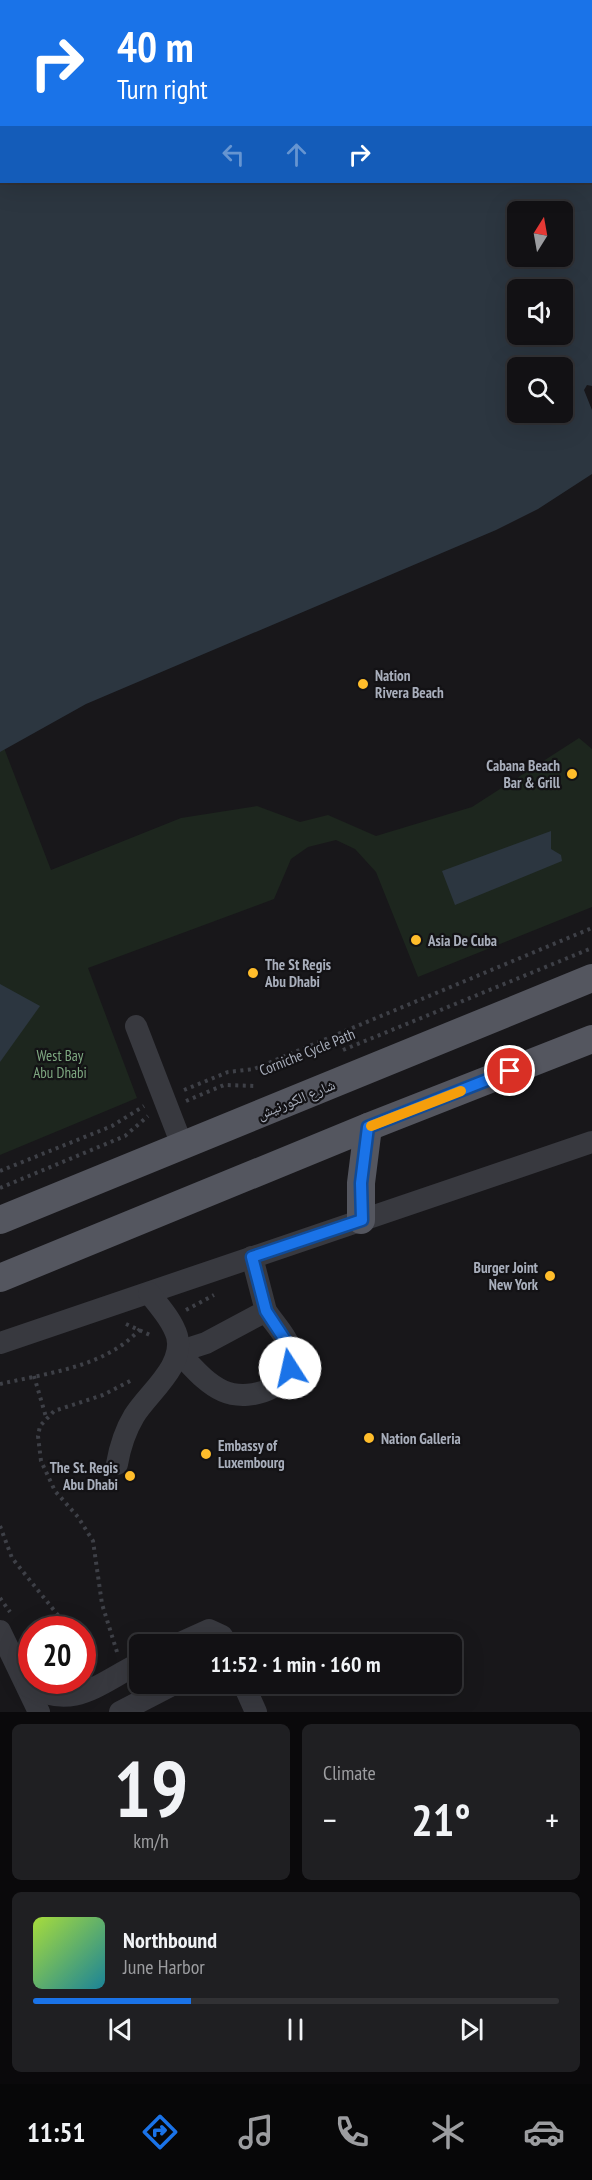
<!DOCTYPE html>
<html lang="en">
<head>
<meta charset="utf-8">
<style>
  :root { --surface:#121114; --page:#1f1f22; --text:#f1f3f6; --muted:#9c9da0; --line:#313134; --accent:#1a73e8 }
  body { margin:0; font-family:"PT Sans Narrow","Noto Naskh Arabic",sans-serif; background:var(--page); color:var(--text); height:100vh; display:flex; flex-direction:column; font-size:22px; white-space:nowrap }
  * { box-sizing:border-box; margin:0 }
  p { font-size:20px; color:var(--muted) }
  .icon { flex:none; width:33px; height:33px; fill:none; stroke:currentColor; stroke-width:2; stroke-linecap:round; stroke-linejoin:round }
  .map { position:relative; height:1712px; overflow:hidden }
  .side { display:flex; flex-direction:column; gap:12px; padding:12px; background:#0a090b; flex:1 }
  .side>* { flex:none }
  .guide { position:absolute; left:0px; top:0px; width:592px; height:183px; box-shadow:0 6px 24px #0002,0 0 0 2px var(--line); background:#1a73e8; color:#fff; overflow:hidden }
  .needle { width:39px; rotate:11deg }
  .fabs { position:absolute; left:507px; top:201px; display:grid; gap:12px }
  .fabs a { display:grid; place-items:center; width:66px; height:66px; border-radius:9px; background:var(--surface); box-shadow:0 6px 24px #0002,0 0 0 2px var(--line); font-size:30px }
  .speed { position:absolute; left:18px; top:1616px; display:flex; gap:12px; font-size:30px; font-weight:700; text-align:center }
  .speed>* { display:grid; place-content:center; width:78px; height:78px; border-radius:50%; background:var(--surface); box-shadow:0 6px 24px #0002,0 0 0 2px var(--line); line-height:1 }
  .speed .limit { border:9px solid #d22; background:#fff; color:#111 }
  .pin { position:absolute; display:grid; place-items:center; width:51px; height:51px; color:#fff; margin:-26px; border:3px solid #fff; border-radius:50%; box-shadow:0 2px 6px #0007 }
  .me { position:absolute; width:66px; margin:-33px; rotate:350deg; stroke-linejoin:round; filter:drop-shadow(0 0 4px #0008) }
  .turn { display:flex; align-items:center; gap:21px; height:126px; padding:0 18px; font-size:27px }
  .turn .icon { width:78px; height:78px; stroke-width:2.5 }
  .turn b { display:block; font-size:42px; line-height:51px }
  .lanes { display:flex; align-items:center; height:57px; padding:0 18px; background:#0003; justify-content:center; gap:30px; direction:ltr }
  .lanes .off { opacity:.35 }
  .big { font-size:45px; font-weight:700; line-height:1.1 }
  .side .card { flex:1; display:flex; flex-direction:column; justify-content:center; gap:9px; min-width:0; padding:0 21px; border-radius:9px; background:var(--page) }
  .side .dial { align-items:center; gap:0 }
  .dial b { font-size:78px; line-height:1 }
  .song { display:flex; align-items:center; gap:18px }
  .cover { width:72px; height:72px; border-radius:9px; background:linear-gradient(135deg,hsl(80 70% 55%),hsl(190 70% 35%)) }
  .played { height:6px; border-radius:3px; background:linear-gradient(90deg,var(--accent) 30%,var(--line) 30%) }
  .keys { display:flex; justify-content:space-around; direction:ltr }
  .heat { display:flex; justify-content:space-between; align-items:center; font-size:33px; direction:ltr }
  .side .tiles { flex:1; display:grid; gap:12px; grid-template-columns:1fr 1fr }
  .card:last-child { grid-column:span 2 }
  .trip { position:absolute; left:129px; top:1634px; width:333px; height:60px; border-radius:9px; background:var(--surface); box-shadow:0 6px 24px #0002,0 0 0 2px var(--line); font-weight:700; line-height:60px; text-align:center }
  .dock { display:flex; height:96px; justify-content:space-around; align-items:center; background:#070708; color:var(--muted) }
  .dock .icon { width:42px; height:42px }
  .dock .current { color:var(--accent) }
  .dock b { font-size:27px; color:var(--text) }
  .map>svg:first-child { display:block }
  .green { fill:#1d261e }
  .water { fill:#2c3640; fill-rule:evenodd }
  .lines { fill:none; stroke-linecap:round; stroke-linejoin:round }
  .path { stroke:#3e4047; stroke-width:4; stroke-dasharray:3 4.5; stroke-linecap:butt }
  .minor { stroke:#38393f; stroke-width:22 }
  .major { stroke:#54565f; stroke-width:28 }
  .route-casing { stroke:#114b97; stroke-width:15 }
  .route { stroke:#1a73e8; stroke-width:10 }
  .slow { stroke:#f59e0b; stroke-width:10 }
  .poi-dot { fill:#ffbd2b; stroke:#131215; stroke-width:2 }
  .labels { text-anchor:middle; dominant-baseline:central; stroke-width:4.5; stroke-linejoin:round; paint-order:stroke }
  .poi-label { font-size:15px; font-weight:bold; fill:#a8aebb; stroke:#131215; text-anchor:start }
  .street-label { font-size:15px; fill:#a8aebb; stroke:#131215 }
  .park-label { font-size:15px; fill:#7ea881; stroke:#131215 }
</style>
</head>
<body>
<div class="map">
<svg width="592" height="1712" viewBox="0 0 592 1712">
  <rect width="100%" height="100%" fill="#18171a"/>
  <!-- green -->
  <polygon class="green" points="579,738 592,749 592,907 418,977 376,872 355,849 336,840 308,847 291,859 274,899 88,968 137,1098 0,1155 0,752 4,748 51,870 181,818 257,806 300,822 328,815 376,836 472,807"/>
  <!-- water -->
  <g class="water">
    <path d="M0,0H592V386L587,385L584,390L592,410V474L538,509L496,530L86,704L0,752ZM2,2H591V182H2ZM518,212H562V256H518ZM518,290H562V334H518ZM518,368H562V412H518Z"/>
    <polygon points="551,831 551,849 561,855 562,861 455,905 442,871"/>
    <polygon points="0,984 40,1006 0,1062"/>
  </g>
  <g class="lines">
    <!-- path -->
    <g class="path">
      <polyline points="343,1050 592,948"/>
      <polyline points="184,1090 228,1072 254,1069 592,928"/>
      <polyline points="186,1101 224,1085 256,1086"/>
      <polyline points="0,1171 112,1126 144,1106"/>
      <polyline points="0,1188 125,1136 148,1116"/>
      <polyline points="186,1310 214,1295"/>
      <polyline points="126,1324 152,1336"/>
      <polyline points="34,1376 46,1417"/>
      <path d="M0,1384C48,1373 106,1367 140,1329"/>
      <polyline points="0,1526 12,1558 61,1619"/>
      <polyline points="0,1598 10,1612"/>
      <polyline points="117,1652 102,1604 93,1541 78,1517 55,1491 41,1461 38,1436 40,1426 54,1411 103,1395 132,1380"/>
    </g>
    <!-- minor -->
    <g class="minor">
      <polyline points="136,1026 182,1145"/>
      <path d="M252,1257L266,1311L206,1343L178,1352C192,1366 205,1383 223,1391C252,1404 304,1384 289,1345C284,1333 273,1322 266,1311"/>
      <polyline points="0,1343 592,1142"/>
      <path d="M117,1464C120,1447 125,1431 134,1416C148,1393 185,1366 177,1336C172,1320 159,1306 149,1293"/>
      <polyline points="0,1631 39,1712"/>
      <polyline points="178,1644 209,1630 222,1636 226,1644"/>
      <polyline points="243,1683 256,1712"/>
      <path d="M27,1686C75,1710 96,1685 140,1663"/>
      <polyline points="120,1712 176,1683"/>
    </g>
    <!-- major -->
    <g class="major">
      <polyline points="0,1220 592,978"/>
      <polyline points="361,1220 361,1183 368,1127"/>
      <polyline points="0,1278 368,1127 592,1039"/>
    </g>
  </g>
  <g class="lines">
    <!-- route casing -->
    <g class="route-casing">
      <polyline id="route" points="290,1368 289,1346 266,1311 252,1257 362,1220 361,1183 368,1127 510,1071"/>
    </g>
    <!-- route -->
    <use href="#route" class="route"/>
    <!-- slow -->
    <polyline class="slow" points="371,1126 461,1091"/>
  </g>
  <!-- markers -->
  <g class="poi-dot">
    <circle cx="363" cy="684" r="6"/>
    <circle cx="572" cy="774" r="6"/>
    <circle cx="416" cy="940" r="6"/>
    <circle cx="253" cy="973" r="6"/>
    <circle cx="550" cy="1276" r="6"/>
    <circle cx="369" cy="1438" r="6"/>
    <circle cx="206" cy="1454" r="6"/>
    <circle cx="130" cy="1476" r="6"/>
  </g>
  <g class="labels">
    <!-- poi labels -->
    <g class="poi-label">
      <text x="375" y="675">Nation<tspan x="375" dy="17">Rivera Beach</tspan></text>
      <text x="560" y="765" text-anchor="end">Cabana Beach<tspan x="560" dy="17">Bar &amp; Grill</tspan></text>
      <text x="428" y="940">Asia De Cuba</text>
      <text x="265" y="964">The St Regis<tspan x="265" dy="17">Abu Dhabi</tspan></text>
      <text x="538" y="1267" text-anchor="end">Burger Joint<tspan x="538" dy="17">New York</tspan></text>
      <text x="381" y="1438">Nation Galleria</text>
      <text x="218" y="1445">Embassy of<tspan x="218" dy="17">Luxembourg</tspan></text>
      <text x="118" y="1467" text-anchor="end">The St. Regis<tspan x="118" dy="17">Abu Dhabi</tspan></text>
    </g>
    <!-- street labels -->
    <g class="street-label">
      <text transform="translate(307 1052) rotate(-22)">Corniche Cycle Path</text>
      <text transform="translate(296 1099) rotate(-22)">شارع الكورنيش</text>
    </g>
    <!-- park labels -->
    <g class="park-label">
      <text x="60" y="1055">West Bay<tspan x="60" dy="17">Abu Dhabi</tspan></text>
    </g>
  </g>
</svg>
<div class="fabs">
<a><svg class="needle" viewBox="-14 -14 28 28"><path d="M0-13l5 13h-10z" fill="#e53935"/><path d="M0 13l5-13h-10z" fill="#9c9da0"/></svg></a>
<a><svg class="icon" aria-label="sound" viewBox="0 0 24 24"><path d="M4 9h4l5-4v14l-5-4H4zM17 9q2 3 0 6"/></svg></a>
<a><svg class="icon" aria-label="search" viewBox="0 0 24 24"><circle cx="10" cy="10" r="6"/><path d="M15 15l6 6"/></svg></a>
</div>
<div class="speed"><div class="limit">20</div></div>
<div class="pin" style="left:510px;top:1071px;background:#d93025"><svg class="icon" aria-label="arrive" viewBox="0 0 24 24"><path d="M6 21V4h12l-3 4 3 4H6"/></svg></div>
<svg class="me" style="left:290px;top:1368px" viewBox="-20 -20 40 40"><circle r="19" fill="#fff"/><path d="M0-13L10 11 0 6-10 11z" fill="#1a73e8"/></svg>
<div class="trip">11:52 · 1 min · 160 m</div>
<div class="guide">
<div class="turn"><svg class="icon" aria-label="right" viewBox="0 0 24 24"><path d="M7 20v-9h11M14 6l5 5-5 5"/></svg><div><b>40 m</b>Turn right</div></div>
<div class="lanes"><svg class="icon off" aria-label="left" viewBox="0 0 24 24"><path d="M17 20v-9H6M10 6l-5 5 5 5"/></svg><svg class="icon off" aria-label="ahead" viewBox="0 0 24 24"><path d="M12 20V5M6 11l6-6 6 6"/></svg><svg class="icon" aria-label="right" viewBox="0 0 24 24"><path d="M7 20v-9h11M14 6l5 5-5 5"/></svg></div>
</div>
</div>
<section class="side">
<div class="tiles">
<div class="card dial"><b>19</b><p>km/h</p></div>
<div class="card"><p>Climate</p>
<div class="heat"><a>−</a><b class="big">21°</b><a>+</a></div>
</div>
<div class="card">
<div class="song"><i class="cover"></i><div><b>Northbound</b><p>June Harbor</p></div></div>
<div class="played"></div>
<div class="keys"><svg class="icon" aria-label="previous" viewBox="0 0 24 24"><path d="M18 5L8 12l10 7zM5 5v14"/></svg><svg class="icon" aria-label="pause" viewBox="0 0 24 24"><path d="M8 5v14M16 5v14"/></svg><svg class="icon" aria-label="next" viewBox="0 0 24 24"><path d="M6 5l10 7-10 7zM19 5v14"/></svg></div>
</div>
</div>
</section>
<nav class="dock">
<b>11:51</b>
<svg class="icon current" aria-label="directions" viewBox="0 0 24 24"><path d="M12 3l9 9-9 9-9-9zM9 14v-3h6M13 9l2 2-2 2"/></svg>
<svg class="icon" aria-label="music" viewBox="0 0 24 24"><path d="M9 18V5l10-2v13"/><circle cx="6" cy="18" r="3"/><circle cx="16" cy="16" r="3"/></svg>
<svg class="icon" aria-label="phone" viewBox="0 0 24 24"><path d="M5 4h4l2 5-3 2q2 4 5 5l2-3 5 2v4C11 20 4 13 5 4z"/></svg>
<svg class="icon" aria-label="climate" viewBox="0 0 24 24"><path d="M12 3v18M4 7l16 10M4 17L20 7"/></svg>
<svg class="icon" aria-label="car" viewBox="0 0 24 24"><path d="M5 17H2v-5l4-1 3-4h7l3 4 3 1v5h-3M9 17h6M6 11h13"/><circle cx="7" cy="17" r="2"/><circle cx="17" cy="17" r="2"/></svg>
</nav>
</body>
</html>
